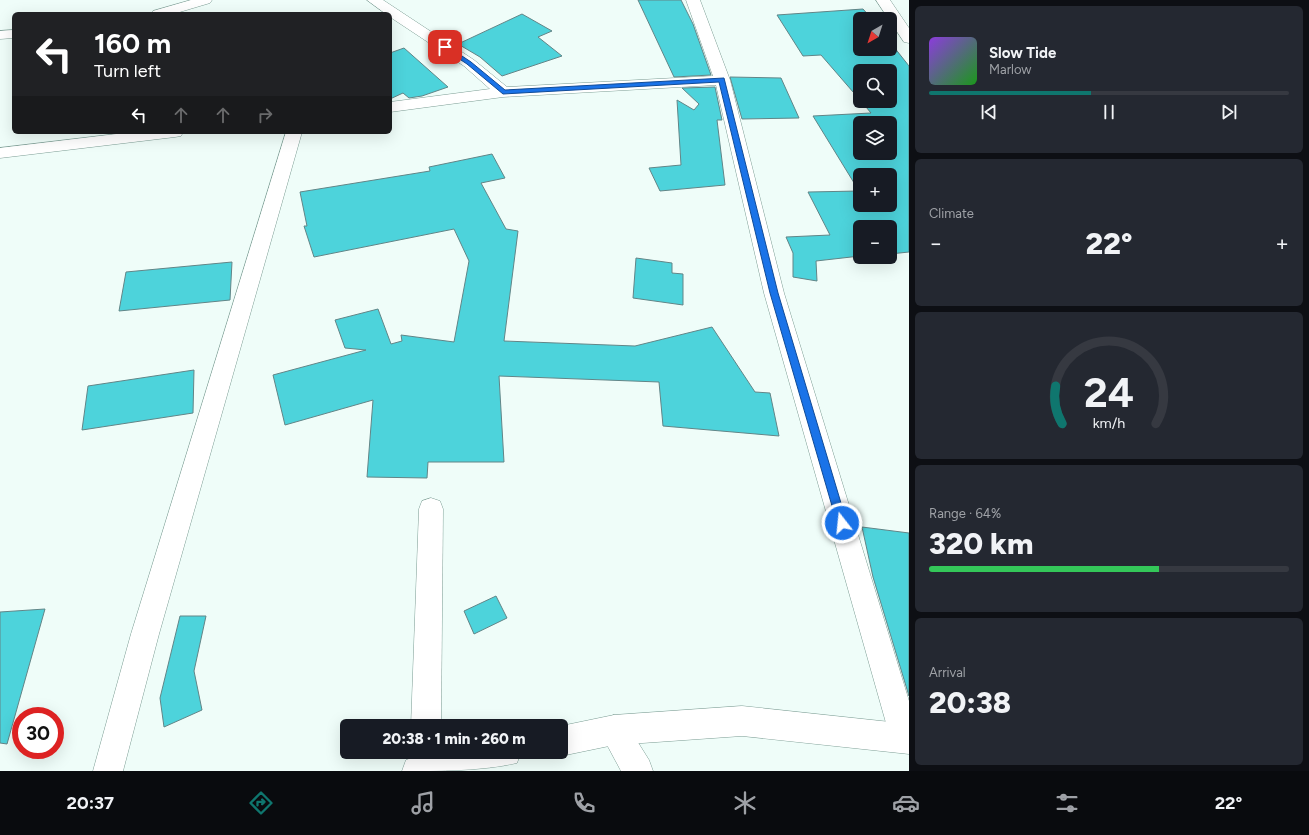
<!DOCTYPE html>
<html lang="en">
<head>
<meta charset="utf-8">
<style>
  :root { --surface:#171b24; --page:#242831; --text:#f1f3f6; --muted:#9ea1a6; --line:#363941; --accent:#0f766e }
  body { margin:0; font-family:Figtree,sans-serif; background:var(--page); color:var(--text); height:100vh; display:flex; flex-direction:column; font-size:15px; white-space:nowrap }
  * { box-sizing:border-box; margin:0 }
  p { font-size:13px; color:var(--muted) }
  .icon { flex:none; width:22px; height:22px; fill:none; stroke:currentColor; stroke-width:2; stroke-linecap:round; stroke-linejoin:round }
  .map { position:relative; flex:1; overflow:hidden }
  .drawer { display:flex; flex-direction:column; gap:6px; padding:6px; background:#0d0f14; width:400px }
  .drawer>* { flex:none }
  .banner { position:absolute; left:12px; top:12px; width:380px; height:122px; border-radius:6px; box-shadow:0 4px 16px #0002; background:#202124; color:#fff; overflow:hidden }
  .needle { width:26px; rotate:219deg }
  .controls { position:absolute; left:853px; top:12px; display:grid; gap:8px }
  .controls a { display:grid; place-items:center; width:44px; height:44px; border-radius:6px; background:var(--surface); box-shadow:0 4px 16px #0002; font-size:20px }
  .speed { position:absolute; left:12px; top:707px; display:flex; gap:8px; font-size:20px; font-weight:700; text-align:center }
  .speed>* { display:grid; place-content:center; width:52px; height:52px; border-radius:50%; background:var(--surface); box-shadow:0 4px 16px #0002; line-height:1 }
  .speed .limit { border:6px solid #d22; background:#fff; color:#111 }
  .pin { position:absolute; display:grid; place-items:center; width:34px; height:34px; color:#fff; margin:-17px; border-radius:8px; box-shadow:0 2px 6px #0006 }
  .me { position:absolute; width:44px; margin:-22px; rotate:344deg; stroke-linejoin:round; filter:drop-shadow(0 0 3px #0008) }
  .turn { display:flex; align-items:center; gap:14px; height:84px; padding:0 16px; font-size:18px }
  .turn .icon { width:52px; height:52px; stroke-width:2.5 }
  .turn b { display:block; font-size:28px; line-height:34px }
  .lanes { display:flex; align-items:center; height:38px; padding:0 16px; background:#0003; justify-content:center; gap:20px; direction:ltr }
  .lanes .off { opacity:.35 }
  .big { font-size:30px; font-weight:800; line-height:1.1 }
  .drawer .widget { flex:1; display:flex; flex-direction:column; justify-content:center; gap:6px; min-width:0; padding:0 14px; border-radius:6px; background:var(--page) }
  .drawer .dial { align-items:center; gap:0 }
  .dial svg { height:104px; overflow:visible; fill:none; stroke:var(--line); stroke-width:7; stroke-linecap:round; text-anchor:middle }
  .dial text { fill:var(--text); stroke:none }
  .song { display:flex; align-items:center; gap:12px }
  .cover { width:48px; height:48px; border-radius:6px; background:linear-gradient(135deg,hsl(270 70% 55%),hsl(120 70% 35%)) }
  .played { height:4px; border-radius:2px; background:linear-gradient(90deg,var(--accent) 45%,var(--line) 45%) }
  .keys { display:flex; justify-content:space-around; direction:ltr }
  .heat { display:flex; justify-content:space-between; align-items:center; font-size:22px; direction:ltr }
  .charge { height:6px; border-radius:3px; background:linear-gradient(90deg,#34c759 64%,var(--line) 0) }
  .trip { position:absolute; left:340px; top:719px; width:228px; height:40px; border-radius:6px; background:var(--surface); box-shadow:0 4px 16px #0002; font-weight:800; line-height:40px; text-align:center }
  .tabs { display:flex; height:64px; justify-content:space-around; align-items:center; background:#090b0e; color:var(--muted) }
  .tabs .icon { width:28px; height:28px }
  .tabs .current { color:var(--accent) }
  .tabs b { font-size:18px; color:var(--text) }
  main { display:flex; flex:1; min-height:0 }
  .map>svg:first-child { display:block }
  .building { fill:#4dd3db; stroke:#628587; fill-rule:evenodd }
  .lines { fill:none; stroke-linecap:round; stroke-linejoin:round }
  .minor-casing { stroke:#7c9d94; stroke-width:1 }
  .tertiary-casing { stroke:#7c9d94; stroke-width:1 }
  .minor { fill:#fff; fill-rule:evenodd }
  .tertiary { fill:#fff; fill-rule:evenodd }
  .route { fill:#1a73e8; stroke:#114b97 }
</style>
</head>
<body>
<main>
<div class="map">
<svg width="909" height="771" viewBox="0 0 909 771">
  <rect width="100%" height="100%" fill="#effdf9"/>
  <!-- building -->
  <g class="building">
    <polygon points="638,0 681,0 693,24 711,75 674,77"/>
    <path d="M863,9L872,19H860V49H890V42L909,66V252L890,254V227H860V256L816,261L817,281L793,277V253L786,237L830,235L808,192L859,191L813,116L871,113L861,101H890V71H860V100L821,55L803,56L777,15ZM860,123H890V153H860ZM860,175H890V205H860Z"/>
    <polygon points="522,14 552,31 538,37 562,56 502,76 480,57 458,44"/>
    <polygon points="404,48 448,87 422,96 409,98 403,93 390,99 390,53"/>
    <polygon points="730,77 781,78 799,118 742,119"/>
    <polygon points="715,87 722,120 717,120 725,185 660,191 649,168 681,165 677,100 694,110 699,104 682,88"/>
    <polygon points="492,154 505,178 481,183 506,229 518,231 504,341 635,346 712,327 755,392 770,393 779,436 663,426 659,382 499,376 504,462 428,462 427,478 367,477 373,400 285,425 273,375 366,350 345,348 335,320 378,309 391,344 402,341 401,335 454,342 469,261 454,229 314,257 304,226 307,226 300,192 430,171 429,167"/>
    <polygon points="636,258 672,263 672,273 683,274 683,305 633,298"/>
    <polygon points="232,262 230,300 119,311 126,272"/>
    <polygon points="194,370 193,413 82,430 88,386"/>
    <polygon points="862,527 909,533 909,696 873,577"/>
    <polygon points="496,596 507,618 474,634 464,611"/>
    <polygon points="45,609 7,744 0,743 0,612"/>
    <polygon points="180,616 206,616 194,671 202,710 164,727 160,698"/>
  </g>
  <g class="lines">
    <!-- minor casing -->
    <g class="minor-casing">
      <g id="minor">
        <polygon points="191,0 212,0 210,3 173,14 151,14 153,11"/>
        <polygon points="367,0 383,0 474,60 507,87 713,76 686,0 700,0 730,80 784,293 909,701 909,750 905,752 894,748 890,737 764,293 716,85 503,97 390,112 390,102 490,89 464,66 390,17 390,14 386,14"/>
        <polygon points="876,0 890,0 909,28 909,43 904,42"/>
        <polygon points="14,30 14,38 0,39 0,31"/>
        <polygon points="133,132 183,132 181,136 175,137 0,158 0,148"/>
        <polygon points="286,132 302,132 159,634 123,771 93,771 131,634"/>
        <polygon points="431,498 440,501 443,509 441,726 411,726 419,509 422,501"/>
        <polygon points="614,715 624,720 649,760 653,771 621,771 599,730 604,720"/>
      </g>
    </g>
    <!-- tertiary casing -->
    <g class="tertiary-casing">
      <g id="tertiary">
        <polygon points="742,706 909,724 909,754 742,736 614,745 561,756 551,752 561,752 561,726 614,715"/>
        <path d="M435,752H521L517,763C483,771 438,771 402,771L406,760L417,756Z"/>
      </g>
    </g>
    <!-- minor -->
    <use href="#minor" class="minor"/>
    <!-- tertiary -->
    <use href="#tertiary" class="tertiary"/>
  </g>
  <!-- route -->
  <polygon class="route" points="443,46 447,46 471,62 505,90 724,78 778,293 847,523 845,526 842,528 838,526 837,523 770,293 719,82 503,94 467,64 443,48"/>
</svg>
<div class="controls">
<a><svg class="needle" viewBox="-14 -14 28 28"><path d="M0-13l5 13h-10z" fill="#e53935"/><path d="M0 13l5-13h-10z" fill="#9ea1a6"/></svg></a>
<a><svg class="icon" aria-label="search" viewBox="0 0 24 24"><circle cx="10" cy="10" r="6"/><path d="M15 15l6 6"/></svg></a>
<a><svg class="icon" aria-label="layers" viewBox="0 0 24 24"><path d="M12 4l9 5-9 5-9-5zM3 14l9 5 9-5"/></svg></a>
<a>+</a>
<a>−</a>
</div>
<div class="speed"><div class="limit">30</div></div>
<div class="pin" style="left:445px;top:47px;background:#d93025"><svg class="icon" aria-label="arrive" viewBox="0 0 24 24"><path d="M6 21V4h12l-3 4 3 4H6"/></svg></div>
<svg class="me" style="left:842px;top:523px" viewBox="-20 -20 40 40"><circle r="17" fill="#1a73e8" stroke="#fff" stroke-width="3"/><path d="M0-11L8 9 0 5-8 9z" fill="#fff"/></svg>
<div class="trip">20:38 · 1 min · 260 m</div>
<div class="banner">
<div class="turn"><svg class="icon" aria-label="left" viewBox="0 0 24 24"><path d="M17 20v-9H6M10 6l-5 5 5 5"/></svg><div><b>160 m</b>Turn left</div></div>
<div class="lanes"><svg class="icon" aria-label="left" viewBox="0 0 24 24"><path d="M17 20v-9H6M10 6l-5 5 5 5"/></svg><svg class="icon off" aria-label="ahead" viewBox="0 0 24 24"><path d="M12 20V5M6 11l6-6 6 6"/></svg><svg class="icon off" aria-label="ahead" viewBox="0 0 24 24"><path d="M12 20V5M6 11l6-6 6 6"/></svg><svg class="icon off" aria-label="right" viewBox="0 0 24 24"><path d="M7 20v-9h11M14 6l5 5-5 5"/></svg></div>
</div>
</div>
<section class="drawer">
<div class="widget">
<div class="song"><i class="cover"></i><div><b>Slow Tide</b><p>Marlow</p></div></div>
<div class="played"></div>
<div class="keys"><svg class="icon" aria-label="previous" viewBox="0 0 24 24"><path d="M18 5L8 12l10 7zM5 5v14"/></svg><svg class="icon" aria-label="pause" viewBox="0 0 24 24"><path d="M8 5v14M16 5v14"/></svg><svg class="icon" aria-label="next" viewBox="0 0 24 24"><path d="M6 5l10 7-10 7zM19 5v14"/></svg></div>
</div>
<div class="widget"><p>Climate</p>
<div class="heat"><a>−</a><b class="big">22°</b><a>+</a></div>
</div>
<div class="widget dial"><svg viewBox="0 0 100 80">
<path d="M14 69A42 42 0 1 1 86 69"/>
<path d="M14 69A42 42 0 0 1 9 40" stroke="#0f766e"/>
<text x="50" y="56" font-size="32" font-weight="700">24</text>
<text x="50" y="72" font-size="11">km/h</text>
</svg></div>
<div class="widget"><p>Range · 64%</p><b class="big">320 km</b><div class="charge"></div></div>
<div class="widget"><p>Arrival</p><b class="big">20:38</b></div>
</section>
</main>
<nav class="tabs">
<b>20:37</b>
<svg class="icon current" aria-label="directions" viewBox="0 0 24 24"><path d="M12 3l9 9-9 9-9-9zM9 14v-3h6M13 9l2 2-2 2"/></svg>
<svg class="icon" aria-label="music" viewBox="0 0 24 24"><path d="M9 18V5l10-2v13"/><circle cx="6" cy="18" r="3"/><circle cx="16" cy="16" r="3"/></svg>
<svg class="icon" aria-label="phone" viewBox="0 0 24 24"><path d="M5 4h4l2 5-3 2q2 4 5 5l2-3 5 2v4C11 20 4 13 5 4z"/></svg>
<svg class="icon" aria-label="climate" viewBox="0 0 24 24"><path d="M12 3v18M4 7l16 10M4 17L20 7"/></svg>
<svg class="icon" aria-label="car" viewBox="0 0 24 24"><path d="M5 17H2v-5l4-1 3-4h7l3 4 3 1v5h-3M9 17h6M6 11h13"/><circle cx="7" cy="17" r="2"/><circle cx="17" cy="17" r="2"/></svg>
<svg class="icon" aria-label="filters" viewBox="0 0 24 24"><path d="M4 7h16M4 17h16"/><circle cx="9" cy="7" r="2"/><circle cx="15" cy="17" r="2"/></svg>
<b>22°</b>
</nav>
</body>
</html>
